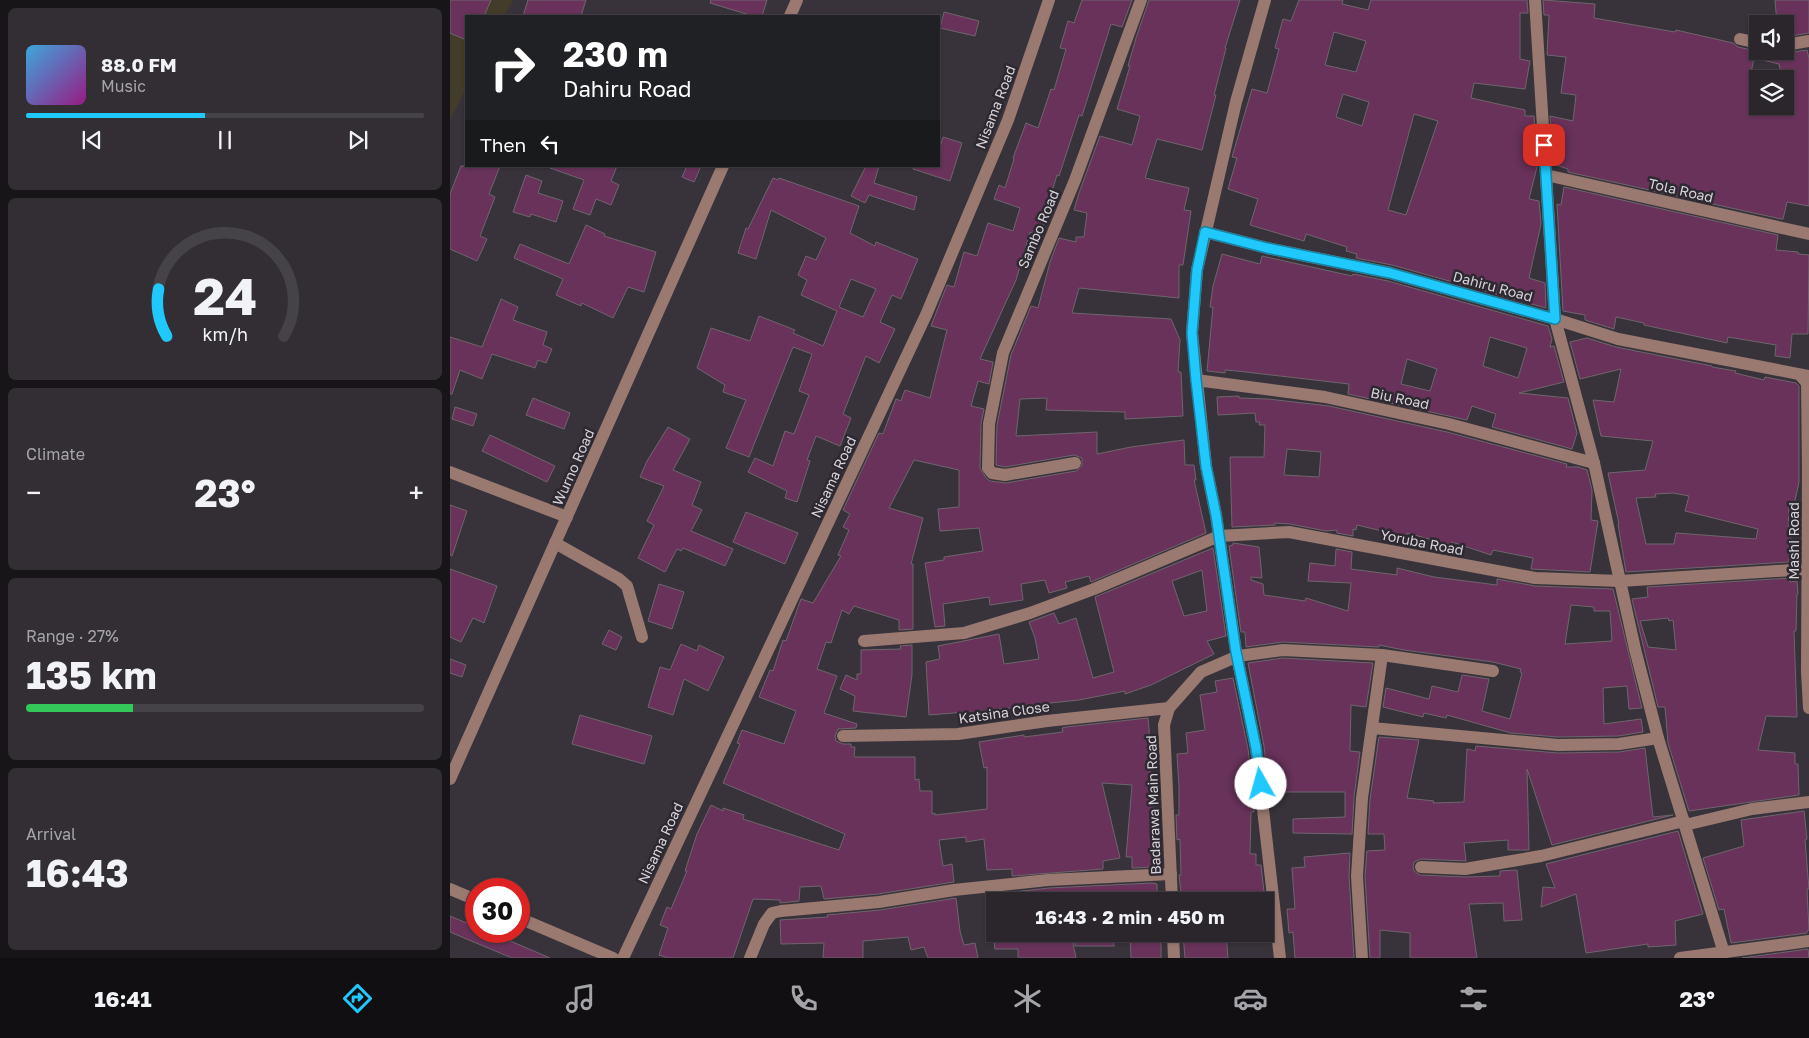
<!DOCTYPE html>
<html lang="en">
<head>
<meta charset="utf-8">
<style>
  :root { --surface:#2a262c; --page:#322e34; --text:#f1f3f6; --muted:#a5a5a9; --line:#464348; --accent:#1fc9fd }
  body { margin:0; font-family:"Golos Text",sans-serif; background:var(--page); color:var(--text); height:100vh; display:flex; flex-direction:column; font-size:19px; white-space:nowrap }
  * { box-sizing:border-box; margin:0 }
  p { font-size:16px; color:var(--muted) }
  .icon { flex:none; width:28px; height:28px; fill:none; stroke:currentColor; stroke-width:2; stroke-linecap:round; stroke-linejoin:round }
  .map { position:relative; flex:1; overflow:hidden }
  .drawer { display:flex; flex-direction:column; gap:8px; padding:8px; background:#171518; width:450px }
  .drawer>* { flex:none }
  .hud { position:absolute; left:15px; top:15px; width:475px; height:152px; border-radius:0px; box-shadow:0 1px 4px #0004,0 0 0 1px var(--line); background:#202124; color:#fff; overflow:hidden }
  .fabs { position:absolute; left:1299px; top:15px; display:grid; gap:10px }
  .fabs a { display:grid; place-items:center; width:45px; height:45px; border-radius:0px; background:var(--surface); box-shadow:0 1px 4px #0004,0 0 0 1px var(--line); font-size:25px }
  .speed { position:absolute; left:15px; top:878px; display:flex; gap:10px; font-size:25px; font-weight:700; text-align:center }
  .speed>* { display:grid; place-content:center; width:65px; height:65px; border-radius:50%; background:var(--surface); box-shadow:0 1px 4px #0004,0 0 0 1px var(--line); line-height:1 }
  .speed .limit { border:8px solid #d22; background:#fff; color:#111 }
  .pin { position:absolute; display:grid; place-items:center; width:42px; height:42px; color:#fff; margin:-21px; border-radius:10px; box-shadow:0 2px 8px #0006 }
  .me { position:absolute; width:55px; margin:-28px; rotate:353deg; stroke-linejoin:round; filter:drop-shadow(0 0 4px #0008) }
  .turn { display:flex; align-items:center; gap:18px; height:105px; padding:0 15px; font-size:22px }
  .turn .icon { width:65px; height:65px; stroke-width:2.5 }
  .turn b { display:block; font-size:35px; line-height:42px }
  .then { display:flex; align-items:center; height:48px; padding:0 15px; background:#0003; gap:10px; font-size:19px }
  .big { font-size:38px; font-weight:700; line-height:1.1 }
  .drawer .tile { flex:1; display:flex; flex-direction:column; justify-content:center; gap:8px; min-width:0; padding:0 18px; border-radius:8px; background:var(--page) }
  .drawer .dial { align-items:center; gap:0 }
  .dial svg { height:130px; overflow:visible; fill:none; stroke:var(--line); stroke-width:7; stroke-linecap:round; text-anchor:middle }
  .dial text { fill:var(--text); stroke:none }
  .song { display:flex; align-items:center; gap:15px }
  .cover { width:60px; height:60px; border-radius:8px; background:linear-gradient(135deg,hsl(200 70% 55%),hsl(310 70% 35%)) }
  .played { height:5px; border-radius:2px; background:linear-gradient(90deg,var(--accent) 45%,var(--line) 45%) }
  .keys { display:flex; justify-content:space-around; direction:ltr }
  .heat { display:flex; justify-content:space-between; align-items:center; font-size:28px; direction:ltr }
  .charge { height:8px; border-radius:4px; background:linear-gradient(90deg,#34c759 27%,var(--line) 0) }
  .trip { position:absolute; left:536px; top:892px; width:288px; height:50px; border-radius:0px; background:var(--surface); box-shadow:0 1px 4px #0004,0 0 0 1px var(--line); font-weight:700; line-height:50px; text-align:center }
  .tab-bar { display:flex; height:80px; justify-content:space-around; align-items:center; background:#110f12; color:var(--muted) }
  .tab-bar .icon { width:35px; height:35px }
  .tab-bar .active { color:var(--accent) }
  .tab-bar b { font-size:22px; color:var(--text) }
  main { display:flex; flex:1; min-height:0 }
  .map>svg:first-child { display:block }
  .commercial { fill:#443c2a }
  .building { fill:#68325a; stroke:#6f656c; fill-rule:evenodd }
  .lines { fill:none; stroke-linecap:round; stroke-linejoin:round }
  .minor { stroke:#997970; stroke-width:12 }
  .route-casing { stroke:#1483a4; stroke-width:12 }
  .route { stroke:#1fc9fd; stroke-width:9 }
  .labels { text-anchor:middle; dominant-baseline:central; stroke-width:5; stroke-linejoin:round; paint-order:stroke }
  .street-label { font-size:14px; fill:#d5d2d8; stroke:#2e2931 }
</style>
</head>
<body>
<main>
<section class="drawer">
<div class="tile">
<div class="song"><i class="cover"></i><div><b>88.0 FM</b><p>Music</p></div></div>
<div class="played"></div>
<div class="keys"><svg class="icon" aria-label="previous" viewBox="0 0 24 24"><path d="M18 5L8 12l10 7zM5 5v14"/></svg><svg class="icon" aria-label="pause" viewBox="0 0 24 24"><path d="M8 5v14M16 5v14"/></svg><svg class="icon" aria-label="next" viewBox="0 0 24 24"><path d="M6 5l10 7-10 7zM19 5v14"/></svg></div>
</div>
<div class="tile dial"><svg viewBox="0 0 100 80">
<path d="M14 69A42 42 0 1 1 86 69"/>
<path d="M14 69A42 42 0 0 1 9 40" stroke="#1fc9fd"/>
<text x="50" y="56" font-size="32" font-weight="700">24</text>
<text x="50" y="72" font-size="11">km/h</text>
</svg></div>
<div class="tile"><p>Climate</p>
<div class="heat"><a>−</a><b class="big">23°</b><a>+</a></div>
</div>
<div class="tile"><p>Range · 27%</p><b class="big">135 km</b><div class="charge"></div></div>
<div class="tile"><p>Arrival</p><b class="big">16:43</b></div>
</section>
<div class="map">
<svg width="1359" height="958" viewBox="0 0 1359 958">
  <rect width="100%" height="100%" fill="#38333b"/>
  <!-- commercial -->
  <polygon class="commercial" points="0,0 63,0 54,16 16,16 16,89 0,120"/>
  <!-- building -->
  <g class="building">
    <polygon points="0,0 41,0 34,16 16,16 16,40 0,33"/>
    <polygon points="78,0 136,0 131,16 73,16"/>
    <polygon points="261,0 317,0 312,16 303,16 260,3"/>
    <polygon points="632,0 682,0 672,27 661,24 632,116 629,115 609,176 607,175 599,201 601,201 590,235 580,232 566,280 530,359 543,362 539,384 528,381 521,406 534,409 531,424 530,468 536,478 540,481 556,483 626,471 632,466 632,458 624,455 555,467 546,465 547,425 561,355 581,306 588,308 600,262 609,238 626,242 626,237 634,237 637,213 624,210 629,193 650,136 682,145 690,116 667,109 680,66 678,66 686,38 699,0 790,0 775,48 776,48 764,95 766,95 752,150 707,139 695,178 739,188 734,210 741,211 733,265 729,265 729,298 629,288 622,313 721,319 730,340 728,372 731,372 733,416 675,419 675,412 596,410 597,398 570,399 566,436 647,432 647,454 681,447 734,440 735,465 744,465 746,480 744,480 756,533 641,582 639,576 615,582 617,588 599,593 595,580 571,584 573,600 540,605 539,597 493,604 495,626 485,627 475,563 494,560 494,557 533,551 529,528 490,531 488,509 509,507 509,470 464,460 439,508 473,518 461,564 463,564 463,629 449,630 449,620 404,606 399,614 392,610 381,643 376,642 367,669 387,676 374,713 407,724 406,728 388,729 385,736 386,741 393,744 401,744 401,747 405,747 404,757 465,757 465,780 469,779 470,791 482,791 482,814 485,813 485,815 537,809 537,767 534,768 529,742 574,735 574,737 613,732 612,728 616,727 698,718 701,752 698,752 702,788 699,789 707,819 705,819 706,841 704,841 703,867 682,868 682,857 676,857 682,785 652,783 670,858 653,861 653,869 562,876 562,869 537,870 534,839 516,842 516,837 489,840 493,866 502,864 504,882 428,894 374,899 371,886 350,887 349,901 330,903 330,900 303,899 283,958 218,958 209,955 218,928 210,925 217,907 221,909 237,871 235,871 247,834 261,805 273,811 273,808 294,815 293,819 389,850 395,834 273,783 290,744 287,743 292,730 334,744 346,711 309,697 320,670 323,671 333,640 336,641 351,599 363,603 391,556 388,555 399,530 393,527 400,514 393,510 429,433 433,434 446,399 451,401 455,390 480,398 497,330 481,326 497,285 504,287 514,252 527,256 538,223 563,231 570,208 544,199 549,185 555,188 564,159 563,158 576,123 588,128 601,89 604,90 616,49 610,48 618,21 624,23"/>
    <path d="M849,0H893L892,4L918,10L921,0H1077L1078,13H1070V59L1080,61L1075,89L1024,83L1021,98L1075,110V116H1084L1087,167L1079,199L1089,201L1091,224L1079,278L1095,283L1096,308L942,265L906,258L907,254L896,251L897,247L856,234L854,241L800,225L808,199L778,189L787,158L782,157L802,89L817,93L829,49L825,48L833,19L841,21ZM884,32L916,41L906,72L875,65ZM893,94L919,102L912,126L886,117ZM964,114L988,121L956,215L938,210Z"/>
    <path d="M1093,0L1145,4L1144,18L1225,32L1226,30L1283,43L1288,47L1306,51H1330L1336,53L1357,50L1359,58V206L1337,202L1333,219H1331L1118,172V169L1103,164L1100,116L1123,121L1126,95L1111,93L1116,57L1097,55L1099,15H1094ZM1304,58L1329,64L1332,79H1335V106H1308V89L1298,87Z"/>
    <polygon points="1325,0 1359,0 1359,33 1335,37 1335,24 1327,24"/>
    <polygon points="494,12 529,21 525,36 490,28"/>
    <polygon points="493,137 512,143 500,181 463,169 464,166 489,166 489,151"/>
    <polygon points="11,166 50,166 39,194 45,197 30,236 37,239 27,261 0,249 0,194"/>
    <polygon points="100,166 167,166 161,181 169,185 161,205 146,199 140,215 123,209 134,180 100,168"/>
    <polygon points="237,166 251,166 244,182 232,177"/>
    <polygon points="416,166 429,166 424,183 467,197 464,210 419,195 415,203 401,196"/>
    <polygon points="76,175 92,181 88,193 113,201 106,222 81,214 80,217 63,212"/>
    <path d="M323,178L328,180L329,178L409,206L400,233L425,246L426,242L468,259L451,299L442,295L430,322L445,329L429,363L416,356L393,414L401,418L390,446L366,436L357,460L360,461L347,502L335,498L337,491L298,472L305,458L323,466L335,431L344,434L359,395L349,391L362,354L343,347L299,457L276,448L296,400L273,392L275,385L247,368L261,328L300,341L309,316L345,330L343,333L373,346L387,311L351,295L357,280L348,275L356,256L366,260L376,238L321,210L306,259L288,253L296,228L298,229ZM401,279L426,289L413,317L389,307Z"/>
    <polygon points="1114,187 1328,235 1326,250 1348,252 1348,254 1359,255 1358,334 1342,334 1340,358 1325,356 1326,345 1278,337 1277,343 1194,325 1194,323 1166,317 1164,329 1135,320 1135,315 1113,311 1107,204 1111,205"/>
    <polygon points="136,225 155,234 154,236 206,252 194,292 178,287 163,318 132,303 131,306 106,295 113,279 64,258 70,244 119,264"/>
    <path d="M772,254L810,264L812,256L902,276L903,274L938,281L1098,326L1102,339L1100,347L1104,346L1114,382L1069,393L1118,398L1127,433L1122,449L1042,427L1046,414L1022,406L1017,420L898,394L899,384L787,371L775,370V373L757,371L763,307H760L763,286ZM1040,337L1077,348L1068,378L1033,366ZM957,359L987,369L980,391L951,384Z"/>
    <polygon points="51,299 68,307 63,320 97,332 93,345 102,349 96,363 88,360 85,368 42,354 32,379 10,370 2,394 0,394 0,337 32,347"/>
    <path d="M1137,338L1166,347L1262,366V367L1286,371L1285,373L1314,380L1315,377L1346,383L1349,386V482L1344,505L1339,504L1338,536H1341L1339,562L1176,572L1168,524H1169L1158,473L1195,470L1203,441L1151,436L1143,400L1164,402L1171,369L1130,379L1120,342ZM1223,493L1239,496L1235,511L1308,529L1306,539L1226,533L1224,544H1196L1186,498L1206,497L1205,494Z"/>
    <path d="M789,396V398L818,399L879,406L997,432L1117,464L1116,467H1128L1137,470L1142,490L1141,520L1148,521L1140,572L1081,569L1083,558L1043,550L1041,555L1002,542L1001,545L957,533V537L907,525L906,530L903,529V536L887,533V530L876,531L840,524L825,523V525L782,527L780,457H814L815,425H809L810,422H806L805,413L768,415L767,397ZM837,449L871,452L869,477L834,475Z"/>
    <polygon points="83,398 120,413 114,429 76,415"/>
    <polygon points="5,407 27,414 23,426 2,419"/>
    <polygon points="218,427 240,439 223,470 251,482 242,505 252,510 241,531 283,549 275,566 233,548 231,551 227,549 215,572 188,558 204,525 197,521 214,486 190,477 197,461"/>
    <polygon points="40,435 105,466 97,482 32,451"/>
    <polygon points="0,505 17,511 2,556 0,555"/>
    <polygon points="296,512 348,533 335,564 283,542"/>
    <path d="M783,543L809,547L812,578L801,577V580L813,584L814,595L855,601L856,598L898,611L901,583L858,581L860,563L885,566L886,549L902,552L901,569L947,575V568L984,577L1047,585V579L1085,586L1163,589L1192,708L1179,709L1177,686L1153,688L1154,724L1191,719L1193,732L1168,736L1108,737L1061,733L997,715L996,718L974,713L973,717L933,707L936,688L979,699L982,686L1008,692L1012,675L1039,679L1032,711L1060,719L1072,673L1070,672L1071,669L1043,662L954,650L929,645V647L833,642L796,647L795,632H791L779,546L783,545ZM1121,605L1144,607V611H1160L1162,641L1115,644Z"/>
    <path d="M763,548L776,636L757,641L764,654L701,685L675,694V691L629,700L600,703V705L562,706V708L545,709L516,714L515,712L479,715L476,662L490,659L488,646L549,634L554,664L589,659L585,638L579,622L604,613L609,624L626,618L643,678L664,672L645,597ZM752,570L757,611L734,616L722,581Z"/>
    <polygon points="0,569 47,586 34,623 23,618 11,642 0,637"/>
    <path d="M1340,578V582L1347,581L1348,594H1347L1346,631H1344L1347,717L1316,716L1308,750L1345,753V764H1348L1349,795L1239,811L1218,743L1215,707H1208L1182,599L1198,597L1197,587ZM1218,618L1219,621L1223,620L1226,650L1198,647L1190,621Z"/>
    <polygon points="209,584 234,592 222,629 198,621"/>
    <polygon points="159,630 172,637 166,650 152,644"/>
    <polygon points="231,644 247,651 249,645 274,657 258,691 234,679 223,715 198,707 210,667 220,670"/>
    <polygon points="462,645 462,675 456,717 403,711 405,696 390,689 396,675 407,680 407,674 411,674 411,650 451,649 450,646"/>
    <polygon points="833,658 923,663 916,707 901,705 900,751 910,752 904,797 902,834 843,833 843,819 895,817 895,792 819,792 814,746 798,663"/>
    <polygon points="0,659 16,665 12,677 0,673"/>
    <polygon points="783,678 798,749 803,793 804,812 801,812 800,854 806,854 806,865 811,865 815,901 783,901 783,900 732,901 729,875 731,875 730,839 727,840 726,815 729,815 729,787 727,754 738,753 736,733 755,730 750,695 767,692 765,681"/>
    <polygon points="130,715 202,736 194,764 122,744"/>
    <polygon points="929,737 969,740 957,798 984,801 983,803 1014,802 1017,749 1025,751 1026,746 1108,753 1169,752 1195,748 1203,817 1223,815 1102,845 1077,769 1079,850 1058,850 1058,840 1014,843 1016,861 971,859 964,862 963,867 964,871 970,875 1015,877 1050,876 1050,871 1067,870 1072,920 1054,921 1053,903 1019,904 1027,958 960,958 960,933 930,930 930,958 920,958 915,876 917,851 935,850 934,834 918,834 920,799"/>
    <polygon points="1354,811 1357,839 1355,840 1359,889 1357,889 1359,930 1357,931 1357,933 1281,943 1274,909 1269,910 1253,858 1294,846 1291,820"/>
    <polygon points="1228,831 1253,914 1225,921 1226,945 1198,947 1198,944 1136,953 1126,894 1091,907 1093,887 1105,888 1096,864"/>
    <polygon points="900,853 899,876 904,958 845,958 843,932 839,933 837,909 845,909 842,868 855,867 854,857"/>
    <polygon points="702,883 707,884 707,901 563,901 563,892 599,888"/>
    <polygon points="506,898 510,931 514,945 525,943 528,958 478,958 474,947 461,950 458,937 413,941 413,958 373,958 374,943 331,944 330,920 378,917 377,915 430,910"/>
    <polygon points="0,916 26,927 26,931 37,931 100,958 62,958 0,932"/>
    <polygon points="543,934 621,934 626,958 568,958 568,949 545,949"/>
    <rect x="625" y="934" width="39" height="12"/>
    <polygon points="680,934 711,934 711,958 681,958"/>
    <polygon points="733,934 776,934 778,958 735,958"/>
    <polygon points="1358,949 1359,958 1292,958"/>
  </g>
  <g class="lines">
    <!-- minor -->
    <g class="minor">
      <polyline points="815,0 786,102 747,270 742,333 756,466 766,515 786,652 806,748 830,958"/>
      <polyline points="1085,0 1105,319 1144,463 1185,649 1208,738 1274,953"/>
      <polyline points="340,16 347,0"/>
      <polyline points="1290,39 1308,43"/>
      <polyline points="1335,45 1359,41"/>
      <polyline points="1096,175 1359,234"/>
      <polyline points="755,232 817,248 940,273 1105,319 1168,339 1359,376"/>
      <polyline points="1351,376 1357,383 1358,472 1357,671 1359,708"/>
      <polyline points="746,380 875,397 999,424 1144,463"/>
      <polyline points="625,463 555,475 542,473 538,468 539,424 553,353 625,180 691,0"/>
      <polyline points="0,472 117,517"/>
      <polyline points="105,543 169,579 177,586 192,637"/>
      <polyline points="414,641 514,633 580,613 644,589 769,536 839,532 1085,578 1170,581 1358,569"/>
      <polyline points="922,728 1108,745 1169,744 1208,738"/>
      <polyline points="393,736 508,734 597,721 719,708"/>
      <polyline points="0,779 273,166"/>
      <polyline points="1235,825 1302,809 1359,802"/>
      <polyline points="971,867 1015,869 1091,856 1234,821"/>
      <polyline points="0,889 26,900"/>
      <polyline points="722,901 714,725 719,708 751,672 788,656 833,650 932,655 1043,671"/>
      <polyline points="69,918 163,958"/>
      <polyline points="723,934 724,958"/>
      <polyline points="173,958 476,315 558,120 599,0"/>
      <polyline points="300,958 314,924 322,913 331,911 429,902 504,890 598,880 721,874"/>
      <polyline points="912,958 907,876 912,798 932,655"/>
      <polyline points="1230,958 1359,941"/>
    </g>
  </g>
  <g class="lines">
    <!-- route casing -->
    <g class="route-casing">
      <polyline id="route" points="811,784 806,748 786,652 766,515 756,466 746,380 742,333 747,270 755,232 817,248 940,273 1105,319 1094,145"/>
    </g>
    <!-- route -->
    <use href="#route" class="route"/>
  </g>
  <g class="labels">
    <!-- street labels -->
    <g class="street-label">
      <text transform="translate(545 107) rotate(-69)">Nisama Road</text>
      <text transform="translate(1231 190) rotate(13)">Tola Road</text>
      <text transform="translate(588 229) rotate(-67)">Sambo Road</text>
      <text transform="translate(1043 286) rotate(15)">Dahiru Road</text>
      <text transform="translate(950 398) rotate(12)">Biu Road</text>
      <text transform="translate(123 467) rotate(-66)">Wurno Road</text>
      <text transform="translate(383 477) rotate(-65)">Nisama Road</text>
      <text transform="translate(1343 541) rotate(-90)">Mashi Road</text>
      <text transform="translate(972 542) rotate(11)">Yoruba Road</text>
      <text transform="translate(554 712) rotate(-8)">Katsina Close</text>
      <text transform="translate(703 805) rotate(-92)">Badarawa Main Road</text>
      <text transform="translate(210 843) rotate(-65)">Nisama Road</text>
    </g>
  </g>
</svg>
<div class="fabs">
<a><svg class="icon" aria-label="sound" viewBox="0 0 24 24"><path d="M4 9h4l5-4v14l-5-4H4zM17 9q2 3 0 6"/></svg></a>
<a><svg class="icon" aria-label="layers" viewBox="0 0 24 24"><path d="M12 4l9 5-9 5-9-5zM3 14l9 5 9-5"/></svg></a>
</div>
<div class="speed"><div class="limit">30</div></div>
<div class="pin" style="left:1094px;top:145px;background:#d93025"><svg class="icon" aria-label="arrive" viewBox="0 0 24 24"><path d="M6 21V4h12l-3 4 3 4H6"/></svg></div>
<svg class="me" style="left:811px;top:784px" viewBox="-20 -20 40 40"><circle r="19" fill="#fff"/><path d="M0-13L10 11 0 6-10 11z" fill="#1fc9fd"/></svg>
<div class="trip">16:43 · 2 min · 450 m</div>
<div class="hud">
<div class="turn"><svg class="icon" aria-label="right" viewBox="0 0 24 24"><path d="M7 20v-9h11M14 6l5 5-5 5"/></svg><div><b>230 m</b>Dahiru Road</div></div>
<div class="then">Then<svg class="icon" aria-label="left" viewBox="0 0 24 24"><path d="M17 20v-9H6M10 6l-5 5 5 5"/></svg></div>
</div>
</div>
</main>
<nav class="tab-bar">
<b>16:41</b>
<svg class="icon active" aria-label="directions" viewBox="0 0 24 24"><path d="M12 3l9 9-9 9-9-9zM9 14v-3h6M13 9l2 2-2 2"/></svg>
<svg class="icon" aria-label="music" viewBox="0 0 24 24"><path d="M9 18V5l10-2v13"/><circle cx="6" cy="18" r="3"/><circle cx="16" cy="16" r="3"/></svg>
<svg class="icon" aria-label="phone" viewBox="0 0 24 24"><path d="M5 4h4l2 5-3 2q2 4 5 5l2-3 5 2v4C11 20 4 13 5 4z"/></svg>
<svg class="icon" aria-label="climate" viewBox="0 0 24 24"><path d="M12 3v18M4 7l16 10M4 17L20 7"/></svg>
<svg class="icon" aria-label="car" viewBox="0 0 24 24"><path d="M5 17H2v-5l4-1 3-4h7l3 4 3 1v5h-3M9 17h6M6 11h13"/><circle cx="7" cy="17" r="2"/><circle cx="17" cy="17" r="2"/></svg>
<svg class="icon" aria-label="filters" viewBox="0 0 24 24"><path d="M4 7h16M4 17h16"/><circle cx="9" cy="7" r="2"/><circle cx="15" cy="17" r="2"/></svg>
<b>23°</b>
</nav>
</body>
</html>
